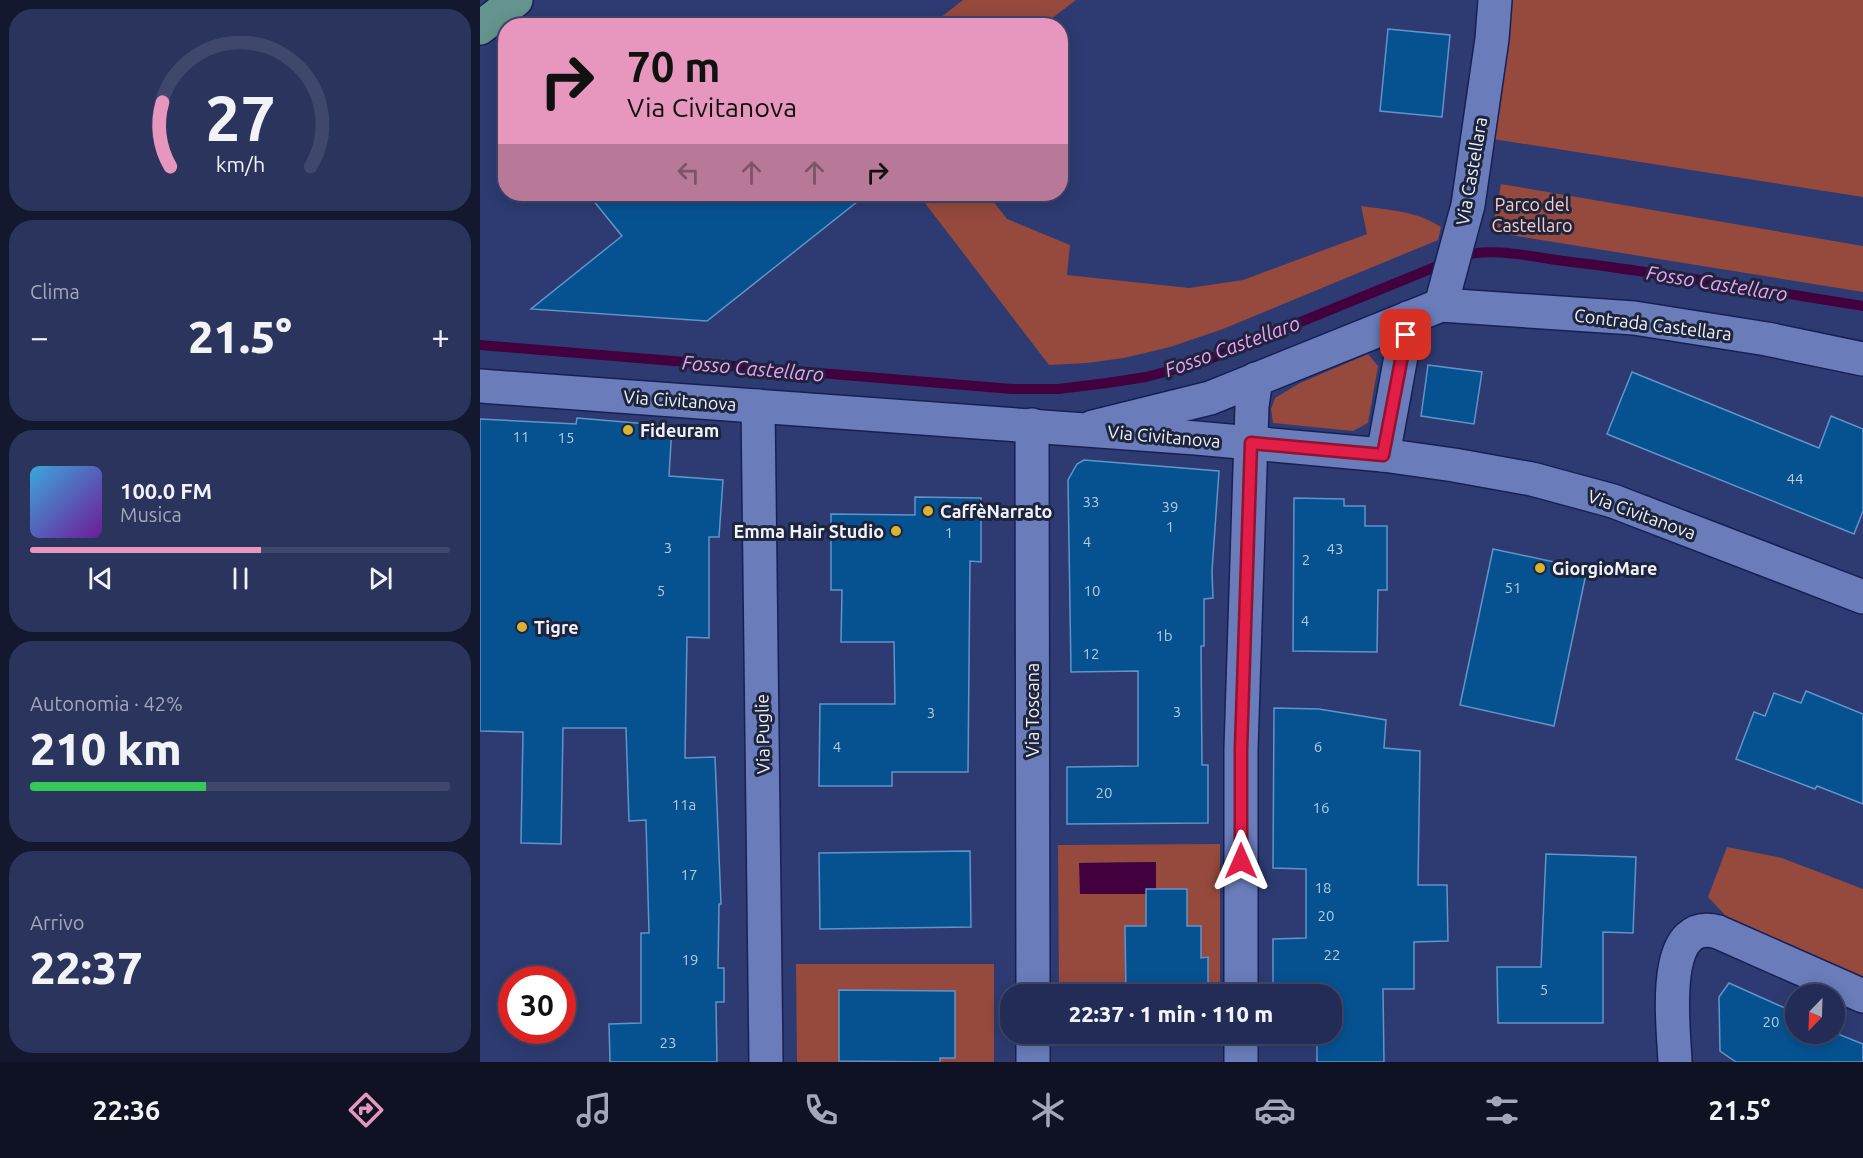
<!DOCTYPE html>
<html lang="it">
<head>
<meta charset="utf-8">
<style>
  :root { --surface:#222c56; --page:#2a345c; --text:#f1f3f6; --muted:#a2a7b9; --line:#3f486c; --accent:#e797bd }
  body { margin:0; font-family:Ubuntu,sans-serif; background:var(--page); color:var(--text); height:100vh; display:flex; flex-direction:column; font-size:22px; white-space:nowrap }
  * { box-sizing:border-box; margin:0 }
  p { font-size:20px; color:var(--muted) }
  .icon { flex:none; width:33px; height:33px; fill:none; stroke:currentColor; stroke-width:2; stroke-linecap:round; stroke-linejoin:round }
  .map { position:relative; flex:1; overflow:hidden }
  .sheet { display:flex; flex-direction:column; gap:9px; padding:9px; background:#13182f; width:480px }
  .sheet>* { flex:none }
  .hud { position:absolute; left:18px; top:18px; width:570px; height:183px; border-radius:24px; box-shadow:0 3px 15px #0003,0 0 0 2px var(--line); background:#e797bd; color:#111; overflow:hidden }
  .needle { width:39px; rotate:203deg }
  .tools { position:absolute; left:1305px; top:984px; display:grid; gap:12px }
  .tools a { display:grid; place-items:center; width:60px; height:60px; border-radius:50%; background:var(--surface); box-shadow:0 3px 15px #0003,0 0 0 2px var(--line); font-size:30px }
  .speed { position:absolute; left:18px; top:966px; display:flex; gap:12px; font-size:30px; font-weight:700; text-align:center }
  .speed>* { display:grid; place-content:center; width:78px; height:78px; border-radius:50%; background:var(--surface); box-shadow:0 3px 15px #0003,0 0 0 2px var(--line); line-height:1 }
  .speed .limit { border:9px solid #d22; background:#fff; color:#111 }
  .pin { position:absolute; display:grid; place-items:center; width:51px; height:51px; color:#fff; margin:-26px; border-radius:12px; box-shadow:0 3px 9px #0006 }
  .me { position:absolute; width:66px; margin:-33px; rotate:0deg; stroke-linejoin:round; filter:drop-shadow(0 0 4px #0008) }
  .turn { display:flex; align-items:center; gap:21px; height:126px; padding:0 30px; font-size:27px }
  .turn .icon { width:78px; height:78px; stroke-width:2.5 }
  .turn b { display:block; font-size:42px; line-height:51px }
  .lanes { display:flex; align-items:center; height:57px; padding:0 30px; background:#0003; justify-content:center; gap:30px; direction:ltr }
  .lanes .off { opacity:.35 }
  .big { font-size:45px; font-weight:800; line-height:1.1 }
  .sheet .card { flex:1; display:flex; flex-direction:column; justify-content:center; gap:9px; min-width:0; padding:0 21px; border-radius:24px; background:var(--page) }
  .sheet .dial { align-items:center; gap:0 }
  .dial svg { height:156px; overflow:visible; fill:none; stroke:var(--line); stroke-width:7; stroke-linecap:round; text-anchor:middle }
  .dial text { fill:var(--text); stroke:none }
  .song { display:flex; align-items:center; gap:18px }
  .cover { width:72px; height:72px; border-radius:9px; background:linear-gradient(135deg,hsl(200 70% 55%),hsl(280 70% 35%)) }
  .played { height:6px; border-radius:3px; background:linear-gradient(90deg,var(--accent) 55%,var(--line) 55%) }
  .keys { display:flex; justify-content:space-around; direction:ltr }
  .heat { display:flex; justify-content:space-between; align-items:center; font-size:33px; direction:ltr }
  .charge { height:9px; border-radius:4px; background:linear-gradient(90deg,#34c759 42%,var(--line) 0) }
  .trip { position:absolute; left:520px; top:984px; width:342px; height:60px; border-radius:24px; background:var(--surface); box-shadow:0 3px 15px #0003,0 0 0 2px var(--line); font-weight:800; line-height:60px; text-align:center }
  .tab-bar { display:flex; height:96px; justify-content:space-around; align-items:center; background:#0e1222; color:var(--muted) }
  .tab-bar .icon { width:42px; height:42px }
  .tab-bar .on { color:var(--accent) }
  .tab-bar b { font-size:27px; color:var(--text) }
  main { display:flex; flex:1; min-height:0 }
  .map>svg:first-child { display:block }
  .green { fill:#96493d; fill-rule:evenodd }
  .water { fill:#42003f }
  .lines { fill:none; stroke-linecap:round; stroke-linejoin:round }
  .stream { stroke:#42003f; stroke-width:10 }
  .building { fill:#065291; stroke:#6294c9; stroke-width:1.5 }
  .street-casing { stroke:#162055; stroke-width:36 }
  .secondary-casing { stroke:#162055; stroke-width:36 }
  .primary-casing { stroke:#162055; stroke-width:36 }
  .street { stroke:#6a7cba; stroke-width:33 }
  .secondary { stroke:#6a7cba; stroke-width:33 }
  .primary { stroke:#64948e; stroke-width:33 }
  .route-casing { stroke:#92132f; stroke-width:15 }
  .route { stroke:#e11d48; stroke-width:10 }
  .poi-dot { fill:#dab333; stroke:#1d253e; stroke-width:2 }
  .labels { text-anchor:middle; dominant-baseline:central; stroke-width:6; stroke-linejoin:round; paint-order:stroke }
  .number-label { font-size:15px; fill:#b6cadf }
  .street-label { font-size:18px; fill:#f0f2f9; stroke:#1d253e }
  .park-label { font-size:18px; fill:#ffcbc1; stroke:#1d253e }
  .poi-label { font-size:18px; font-weight:bold; fill:#f0f2f9; stroke:#1d253e; text-anchor:start }
  .water-label { font-size:20px; font-style:italic; fill:#fa9df0; stroke:#1d253e }
</style>
</head>
<body>
<main>
<section class="sheet">
<div class="card dial"><svg viewBox="0 0 100 80">
<path d="M14 69A42 42 0 1 1 86 69"/>
<path d="M14 69A42 42 0 0 1 10 36" stroke="#e797bd"/>
<text x="50" y="56" font-size="32" font-weight="700">27</text>
<text x="50" y="72" font-size="11">km/h</text>
</svg></div>
<div class="card"><p>Clima</p>
<div class="heat"><a>−</a><b class="big">21.5°</b><a>+</a></div>
</div>
<div class="card">
<div class="song"><i class="cover"></i><div><b>100.0 FM</b><p>Musica</p></div></div>
<div class="played"></div>
<div class="keys"><svg class="icon" aria-label="previous" viewBox="0 0 24 24"><path d="M18 5L8 12l10 7zM5 5v14"/></svg><svg class="icon" aria-label="pause" viewBox="0 0 24 24"><path d="M8 5v14M16 5v14"/></svg><svg class="icon" aria-label="next" viewBox="0 0 24 24"><path d="M6 5l10 7-10 7zM19 5v14"/></svg></div>
</div>
<div class="card"><p>Autonomia · 42%</p><b class="big">210 km</b><div class="charge"></div></div>
<div class="card"><p>Arrivo</p><b class="big">22:37</b></div>
</section>
<div class="map">
<svg width="1383" height="1062" viewBox="0 0 1383 1062">
  <rect width="100%" height="100%" fill="#2d3b72"/>
  <!-- green -->
  <g class="green">
    <polygon points="483,0 596,0 563,25 451,25"/>
    <polygon points="1029,0 1383,0 1383,197 1013,139"/>
    <polygon points="1021,184 1383,246 1383,292 1012,232"/>
    <path d="M438,194H494L510,197L527,219L590,245L587,275L709,288L763,280L887,234L881,206C909,210 937,211 961,227L958,240L743,329L690,347L644,358L607,363L569,365Z"/>
    <polygon points="888,354 898,366 888,423 873,431 793,423 791,409 795,398 820,383"/>
    <path d="M740,844V994H728V958H721V926H645L646,994H579L578,845ZM676,862V889H707V916L666,917V894L599,863Z"/>
    <polygon points="1247,847 1302,858 1383,889 1383,977 1246,916 1228,897"/>
    <polygon points="316,964 514,964 514,1062 460,1062 460,1058 475,1058 359,991 359,1060 375,1062 317,1062"/>
    <polygon points="579,1034 740,1034 740,1043 579,1044"/>
  </g>
  <!-- water -->
  <polygon class="water" points="676,862 676,889 666,889 666,894 600,894 599,863"/>
  <g class="lines">
    <!-- stream -->
    <g class="stream">
      <path d="M980,257C1008,246 1054,257 1084,261C1184,273 1283,290 1383,306"/>
      <polyline points="0,345 532,389 578,389 627,383 666,377 722,362 965,263"/>
    </g>
  </g>
  <!-- building -->
  <g class="building">
    <polygon points="908,29 970,35 962,117 900,111"/>
    <polygon points="108,194 387,194 227,321 51,309 142,236"/>
    <polygon points="948,365 1002,372 994,424 941,416"/>
    <polygon points="1152,372 1339,448 1351,416 1383,429 1383,511 1374,534 1127,434"/>
    <polygon points="97,418 192,426 189,476 243,480 239,537 229,537 229,638 207,637 205,758 235,757 241,904 239,904 238,968 244,968 244,1002 236,1002 237,1062 130,1062 129,1024 161,1023 161,933 169,933 166,820 149,821 146,728 83,728 81,844 41,843 43,732 0,731 0,419 96,424"/>
    <polygon points="604,460 739,471 732,571 733,598 724,599 724,646 721,646 722,765 728,765 728,823 587,824 587,767 658,766 658,671 591,672 588,480 597,464"/>
    <polygon points="435,497 501,498 501,562 490,561 488,772 412,772 412,786 339,786 340,704 415,704 414,642 361,642 362,590 351,590 351,514 435,515"/>
    <polygon points="814,498 864,499 864,506 885,506 885,526 907,526 907,590 898,590 897,652 813,651"/>
    <polygon points="1013,549 1107,569 1074,726 980,705"/>
    <polygon points="1326,691 1383,714 1383,804 1337,786 1335,789 1256,759 1274,712 1285,716 1294,693 1321,703"/>
    <polygon points="794,708 839,709 906,720 904,748 940,751 938,885 967,885 968,941 934,942 934,989 903,989 904,1062 837,1062 837,1034 852,1034 852,994 837,994 837,989 793,990 793,939 826,938 826,869 793,868"/>
    <polygon points="490,851 491,927 340,929 339,853"/>
    <polygon points="1066,854 1156,857 1153,933 1123,932 1123,1023 1018,1023 1017,967 1061,967"/>
    <polygon points="666,889 707,889 707,926 721,926 721,958 728,957 728,994 646,994 645,926 666,926"/>
    <polygon points="1249,983 1316,1013 1316,1034 1358,1034 1383,1044 1383,1062 1256,1062 1240,1051 1239,997"/>
    <polygon points="359,990 475,991 475,1058 460,1058 460,1062 359,1061"/>
  </g>
  <g class="lines">
    <!-- street casing -->
    <g class="street-casing">
      <g id="street">
        <polyline points="961,305 988,205 1012,39 1015,0"/>
        <polyline points="278,406 286,1062"/>
        <polyline points="552,425 553,994"/>
        <polyline points="613,427 730,398 961,305 1154,318 1287,339 1383,359"/>
        <polyline points="903,455 928,318"/>
        <polyline points="761,994 761,749 772,406 776,379"/>
        <polyline points="553,1034 553,1062"/>
        <polyline points="761,1034 761,1062"/>
        <path d="M1195,1062C1194,1029 1178,915 1238,932L1383,996"/>
      </g>
    </g>
    <!-- secondary casing -->
    <g class="secondary-casing">
      <polyline id="secondary" points="0,386 716,438 903,455 974,465 1052,479 1133,501 1383,597"/>
    </g>
    <!-- primary casing -->
    <g class="primary-casing">
      <polyline id="primary" points="0,28 36,0"/>
    </g>
    <!-- street -->
    <use href="#street" class="street"/>
    <!-- secondary -->
    <use href="#secondary" class="secondary"/>
    <!-- primary -->
    <use href="#primary" class="primary"/>
  </g>
  <g class="lines">
    <!-- route casing -->
    <g class="route-casing">
      <polyline id="route" points="761,861 761,749 771,443 903,455 926,335"/>
    </g>
    <!-- route -->
    <use href="#route" class="route"/>
  </g>
  <!-- markers -->
  <g class="poi-dot">
    <circle cx="148" cy="430" r="6"/>
    <circle cx="448" cy="511" r="6"/>
    <circle cx="416" cy="531" r="6"/>
    <circle cx="1060" cy="568" r="6"/>
    <circle cx="42" cy="627" r="6"/>
  </g>
  <g class="labels">
    <!-- number labels -->
    <g class="number-label">
      <text x="41" y="436">11</text>
      <text x="86" y="437">15</text>
      <text x="1315" y="478">44</text>
      <text x="611" y="501">33</text>
      <text x="690" y="506">39</text>
      <text x="690" y="526">1</text>
      <text x="469" y="532">1</text>
      <text x="607" y="541">4</text>
      <text x="188" y="547">3</text>
      <text x="855" y="548">43</text>
      <text x="826" y="559">2</text>
      <text x="1033" y="587">51</text>
      <text x="181" y="590">5</text>
      <text x="612" y="590">10</text>
      <text x="825" y="620">4</text>
      <text x="684" y="635">1b</text>
      <text x="611" y="653">12</text>
      <text x="697" y="711">3</text>
      <text x="451" y="712">3</text>
      <text x="357" y="746">4</text>
      <text x="838" y="746">6</text>
      <text x="624" y="792">20</text>
      <text x="204" y="804">11a</text>
      <text x="841" y="807">16</text>
      <text x="209" y="874">17</text>
      <text x="843" y="887">18</text>
      <text x="846" y="915">20</text>
      <text x="852" y="954">22</text>
      <text x="210" y="959">19</text>
      <text x="1064" y="989">5</text>
      <text x="1291" y="1021">20</text>
      <text x="188" y="1042">23</text>
    </g>
    <!-- street labels -->
    <g class="street-label">
      <text transform="translate(991 171) rotate(-80)">Via Castellara</text>
      <text transform="translate(1173 324) rotate(7)">Contrada Castellara</text>
      <text transform="translate(200 400) rotate(4)">Via Civitanova</text>
      <text transform="translate(684 436) rotate(5)">Via Civitanova</text>
      <text transform="translate(1162 514) rotate(20)">Via Civitanova</text>
      <text transform="translate(552 710) rotate(-90)">Via Toscana</text>
      <text transform="translate(282 734) rotate(-91)">Via Puglie</text>
    </g>
    <!-- park labels -->
    <g class="park-label">
      <text x="1052" y="204">Parco del<tspan x="1052" dy="21">Castellaro</tspan></text>
    </g>
    <!-- poi labels -->
    <g class="poi-label">
      <text x="160" y="430">Fideuram</text>
      <text x="460" y="511">CaffèNarrato</text>
      <text x="404" y="531" text-anchor="end">Emma Hair Studio</text>
      <text x="1072" y="568">GiorgioMare</text>
      <text x="54" y="627">Tigre</text>
    </g>
    <!-- water labels -->
    <g class="water-label">
      <text transform="translate(1237 283) rotate(9)">Fosso Castellaro</text>
      <text transform="translate(752 346) rotate(-20)">Fosso Castellaro</text>
      <text transform="translate(273 368) rotate(5)">Fosso Castellaro</text>
    </g>
  </g>
</svg>
<div class="tools">
<a><svg class="needle" viewBox="-14 -14 28 28"><path d="M0-13l5 13h-10z" fill="#e53935"/><path d="M0 13l5-13h-10z" fill="#a2a7b9"/></svg></a>
</div>
<div class="speed"><div class="limit">30</div></div>
<div class="pin" style="left:926px;top:335px;background:#d93025"><svg class="icon" aria-label="arrive" viewBox="0 0 24 24"><path d="M6 21V4h12l-3 4 3 4H6"/></svg></div>
<svg class="me" style="left:761px;top:861px" viewBox="-20 -20 40 40"><path d="M0-17L14 15 0 8-14 15z" fill="#e11d48" stroke="#fff" stroke-width="4"/></svg>
<div class="trip">22:37 · 1 min · 110 m</div>
<div class="hud">
<div class="turn"><svg class="icon" aria-label="right" viewBox="0 0 24 24"><path d="M7 20v-9h11M14 6l5 5-5 5"/></svg><div><b>70 m</b>Via Civitanova</div></div>
<div class="lanes"><svg class="icon off" aria-label="left" viewBox="0 0 24 24"><path d="M17 20v-9H6M10 6l-5 5 5 5"/></svg><svg class="icon off" aria-label="ahead" viewBox="0 0 24 24"><path d="M12 20V5M6 11l6-6 6 6"/></svg><svg class="icon off" aria-label="ahead" viewBox="0 0 24 24"><path d="M12 20V5M6 11l6-6 6 6"/></svg><svg class="icon" aria-label="right" viewBox="0 0 24 24"><path d="M7 20v-9h11M14 6l5 5-5 5"/></svg></div>
</div>
</div>
</main>
<nav class="tab-bar">
<b>22:36</b>
<svg class="icon on" aria-label="directions" viewBox="0 0 24 24"><path d="M12 3l9 9-9 9-9-9zM9 14v-3h6M13 9l2 2-2 2"/></svg>
<svg class="icon" aria-label="music" viewBox="0 0 24 24"><path d="M9 18V5l10-2v13"/><circle cx="6" cy="18" r="3"/><circle cx="16" cy="16" r="3"/></svg>
<svg class="icon" aria-label="phone" viewBox="0 0 24 24"><path d="M5 4h4l2 5-3 2q2 4 5 5l2-3 5 2v4C11 20 4 13 5 4z"/></svg>
<svg class="icon" aria-label="climate" viewBox="0 0 24 24"><path d="M12 3v18M4 7l16 10M4 17L20 7"/></svg>
<svg class="icon" aria-label="car" viewBox="0 0 24 24"><path d="M5 17H2v-5l4-1 3-4h7l3 4 3 1v5h-3M9 17h6M6 11h13"/><circle cx="7" cy="17" r="2"/><circle cx="17" cy="17" r="2"/></svg>
<svg class="icon" aria-label="filters" viewBox="0 0 24 24"><path d="M4 7h16M4 17h16"/><circle cx="9" cy="7" r="2"/><circle cx="15" cy="17" r="2"/></svg>
<b>21.5°</b>
</nav>
</body>
</html>
